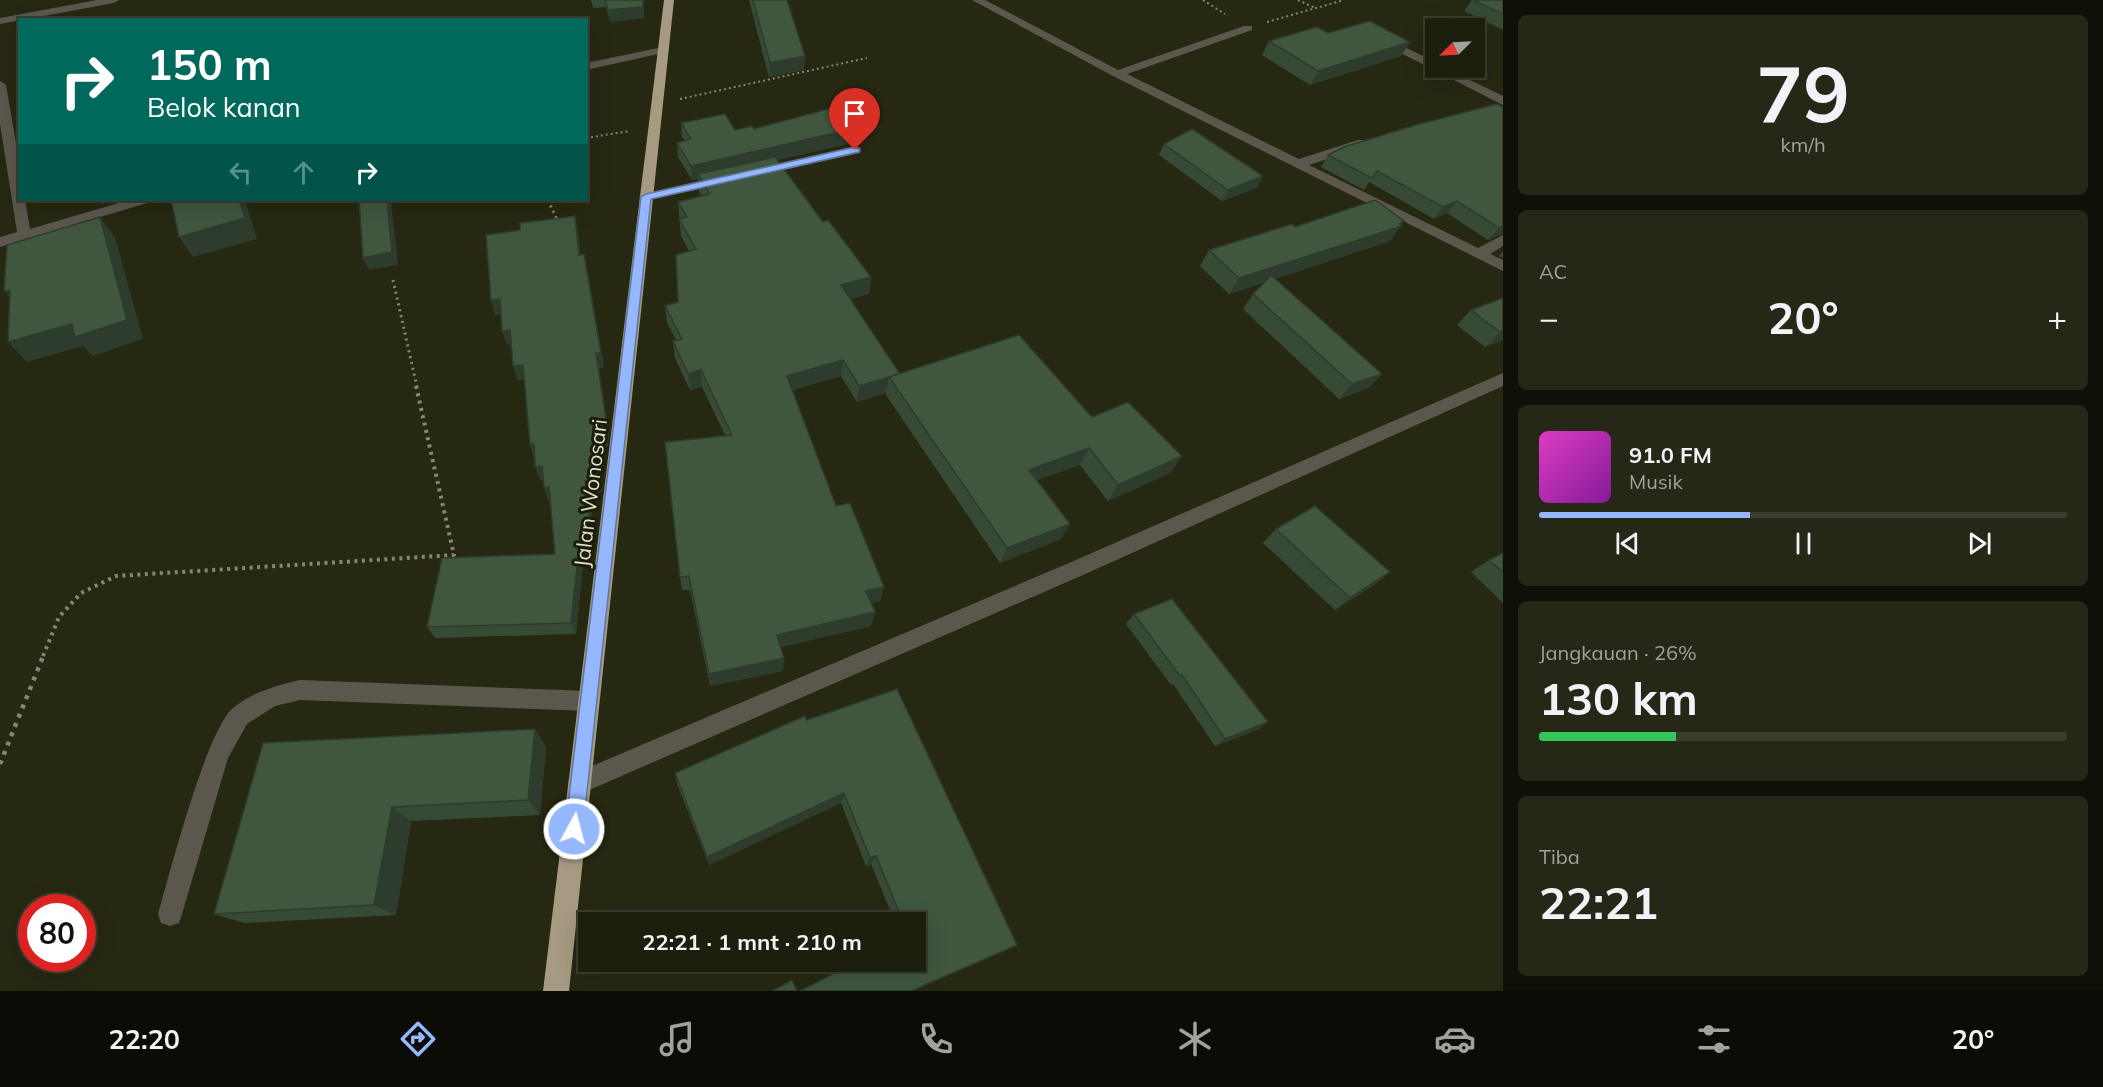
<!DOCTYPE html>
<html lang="id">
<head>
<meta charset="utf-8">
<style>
  :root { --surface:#1c1e0e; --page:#252717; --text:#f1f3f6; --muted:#a0a29e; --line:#3a3c2e; --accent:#94b7fd }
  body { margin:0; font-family:Mulish,sans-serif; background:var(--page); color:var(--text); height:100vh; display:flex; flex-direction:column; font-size:22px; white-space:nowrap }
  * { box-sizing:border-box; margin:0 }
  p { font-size:20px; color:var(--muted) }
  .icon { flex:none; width:33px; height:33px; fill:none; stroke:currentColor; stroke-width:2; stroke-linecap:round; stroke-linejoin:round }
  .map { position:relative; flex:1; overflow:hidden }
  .details { display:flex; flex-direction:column; gap:15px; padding:15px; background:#0f1008; width:600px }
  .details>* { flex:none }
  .banner { position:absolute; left:18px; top:18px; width:570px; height:183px; border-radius:0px; box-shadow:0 6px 24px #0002,0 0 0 2px var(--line); background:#00695c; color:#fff; overflow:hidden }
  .needle { width:39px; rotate:246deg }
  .buttons { position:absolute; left:1425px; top:18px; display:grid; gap:12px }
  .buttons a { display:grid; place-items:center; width:60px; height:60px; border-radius:0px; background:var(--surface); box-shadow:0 6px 24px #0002,0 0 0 2px var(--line); font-size:30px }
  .speed { position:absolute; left:18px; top:894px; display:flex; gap:12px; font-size:30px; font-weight:700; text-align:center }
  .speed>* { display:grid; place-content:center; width:78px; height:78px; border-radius:50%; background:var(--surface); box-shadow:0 6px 24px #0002,0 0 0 2px var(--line); line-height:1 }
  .speed .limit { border:9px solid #d22; background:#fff; color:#111 }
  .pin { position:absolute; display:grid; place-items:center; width:51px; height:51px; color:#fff; margin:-62px -26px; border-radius:50% 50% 50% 0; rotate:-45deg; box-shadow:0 0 6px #0007 }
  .pin .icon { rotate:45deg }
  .me { position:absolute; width:66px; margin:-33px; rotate:7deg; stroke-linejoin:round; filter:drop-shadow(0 0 4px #0008) }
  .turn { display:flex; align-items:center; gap:21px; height:126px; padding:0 30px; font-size:27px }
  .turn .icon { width:78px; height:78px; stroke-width:2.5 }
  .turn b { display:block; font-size:42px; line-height:51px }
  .lanes { display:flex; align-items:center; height:57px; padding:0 30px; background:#0003; justify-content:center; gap:30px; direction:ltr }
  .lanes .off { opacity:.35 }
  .big { font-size:45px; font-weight:700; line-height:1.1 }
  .details .widget { flex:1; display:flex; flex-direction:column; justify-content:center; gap:9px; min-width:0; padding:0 21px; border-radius:9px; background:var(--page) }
  .details .dial { align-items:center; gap:0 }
  .dial b { font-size:78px; line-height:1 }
  .song { display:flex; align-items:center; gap:18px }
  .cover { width:72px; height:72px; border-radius:9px; background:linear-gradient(135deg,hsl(310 70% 55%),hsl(290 70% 35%)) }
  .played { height:6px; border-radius:3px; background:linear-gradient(90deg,var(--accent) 40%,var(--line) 40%) }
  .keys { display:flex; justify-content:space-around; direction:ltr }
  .heat { display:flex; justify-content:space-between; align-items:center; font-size:33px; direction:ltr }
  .charge { height:9px; border-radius:4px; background:linear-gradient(90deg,#34c759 26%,var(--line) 0) }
  .trip { position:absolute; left:578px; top:912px; width:348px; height:60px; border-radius:0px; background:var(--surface); box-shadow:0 6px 24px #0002,0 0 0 2px var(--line); font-weight:700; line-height:60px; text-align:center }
  .tabs { display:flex; height:96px; justify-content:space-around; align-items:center; background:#0b0c06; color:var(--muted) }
  .tabs .icon { width:42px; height:42px }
  .tabs .active { color:var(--accent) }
  .tabs b { font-size:27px; color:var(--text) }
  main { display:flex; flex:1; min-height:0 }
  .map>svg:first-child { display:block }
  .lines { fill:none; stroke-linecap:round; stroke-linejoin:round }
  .path-far3 { stroke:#858775; stroke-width:2; stroke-dasharray:2 3; stroke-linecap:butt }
  .path-far2 { stroke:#858775; stroke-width:3; stroke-dasharray:2 4; stroke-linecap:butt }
  .path-far1 { stroke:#858775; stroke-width:4; stroke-dasharray:3 4.5; stroke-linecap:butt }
  .path { stroke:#858775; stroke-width:4.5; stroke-dasharray:4 6; stroke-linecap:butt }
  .minor { fill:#5c574d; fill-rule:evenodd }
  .highway { fill:#a69a82; fill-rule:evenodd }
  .wall { fill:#374a36 }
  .shaded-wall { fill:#2d3c2c }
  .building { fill:#40563f; stroke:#2d3c2c; stroke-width:1.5 }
  .route { fill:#94b7fd; stroke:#6077a4; stroke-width:1.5 }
  .labels { text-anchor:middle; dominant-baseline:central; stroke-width:6; stroke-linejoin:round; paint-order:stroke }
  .street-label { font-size:21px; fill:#dfe1d3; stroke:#1c1e09 }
</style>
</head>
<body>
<main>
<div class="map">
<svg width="1503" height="991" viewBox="0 0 1503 991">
  <rect width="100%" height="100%" fill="#262812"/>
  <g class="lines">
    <!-- path-far3 -->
    <g class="path-far3">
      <polyline points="1203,0 1225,14"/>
      <polyline points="1298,0 1315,8"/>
      <polyline points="1267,22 1344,0"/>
      <polyline points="680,99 867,58"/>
      <polyline points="586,138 630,131"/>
    </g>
    <!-- path-far2 -->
    <g class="path-far2">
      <polyline points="548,200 558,222"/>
      <polyline points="393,280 417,387"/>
    </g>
    <!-- path-far1 -->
    <polyline class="path-far1" points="43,656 59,617 81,593 116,576 454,555 416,386"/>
    <!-- path -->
    <polyline class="path" points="0,764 44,654"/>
    <!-- minor -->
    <g class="minor">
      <polygon points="97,0 119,0 114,3 0,24 0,18"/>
      <polygon points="972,0 985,0 1118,70 1244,26 1252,26 1252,30 1127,74 1299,159 1358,140 1366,140 1368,143 1366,146 1309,165 1478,248 1503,235 1503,246 1490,254 1503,260 1503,271 1113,76"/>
      <polygon points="1383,37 1436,62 1436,68 1445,68 1503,96 1503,105 1379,42 1379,38"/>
      <polygon points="663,47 669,50 667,52 586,70 586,63"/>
      <polygon points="0,81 6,85 20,166 20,200 25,200 30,229 129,200 148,200 147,203 0,247 0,237 17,232 0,124"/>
      <polygon points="855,146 860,147 861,150 860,153 757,176 750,172 757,168"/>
      <polygon points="722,176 727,177 729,180 727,183 646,201 639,197 646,193"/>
      <polygon points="1503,373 1503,386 1083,575 587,791 579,794 571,791 568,783 571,775 1069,563"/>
      <path d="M300,680L589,691L596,694L600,701L596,708L589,711L300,700L275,706L247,724L228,758L182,914L179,923L170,926L161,923L158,914C170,873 206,731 233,708C253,692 275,686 300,680Z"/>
    </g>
    <!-- highway -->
    <polygon class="highway" points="664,0 674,0 569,991 543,991"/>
  </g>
  <!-- wall -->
  <g class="wall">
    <polygon points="591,0 644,0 644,18 610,22 606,7 593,8"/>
    <polygon points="749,0 787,0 804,70 769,77"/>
    <polygon points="1472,0 1503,0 1503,30 1464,11"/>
    <polygon points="1328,33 1410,42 1401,56 1310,85 1262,55 1269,41"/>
    <polygon points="681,123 735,130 866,126 864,140 777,160 823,222 871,277 869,294 850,299 900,374 1092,417 1182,456 1170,473 1108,501 1080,465 1037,480 1061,539 1000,563 886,395 886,393 857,402 841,376 792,390 836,506 884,587 880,601 871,603 875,612 871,626 781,647 784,658 783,671 710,686 690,590 682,590 680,577 725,435 702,387 690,390 675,358 673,341 676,340 667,323 665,306 678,302 689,251 681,236 678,202 701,196 699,191 698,179 692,180 678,157 677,143 685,141 682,137"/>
    <polygon points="1419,124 1503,233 1488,240 1447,213 1434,219 1369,182 1364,190 1321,167 1328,155"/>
    <polygon points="1164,144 1257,188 1222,201 1159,155"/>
    <polygon points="1404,221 1390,241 1275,279 1369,388 1339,399 1243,309 1253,294 1263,283 1229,294 1200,266 1209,250 1295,227"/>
    <polygon points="578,231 580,255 584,254 587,269 604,367 599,368 609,434 607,447 600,448 604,470 599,470 602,492 589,494 595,540 585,542 576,634 435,638 427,627 555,554 550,501 548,501 543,480 540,480 535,458 524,379 518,380 513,366 511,344 507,345 501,314 495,315"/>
    <polygon points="1503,251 1503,258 1499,256"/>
    <polygon points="1503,298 1503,340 1485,347 1457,325 1471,310"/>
    <polygon points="1276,529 1390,572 1374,585 1335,610 1263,543"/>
    <polygon points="1503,553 1503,603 1471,572 1489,560"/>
    <polygon points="1134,614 1268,722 1257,730 1215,746 1173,684 1171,685 1126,624"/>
    <polygon points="807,720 1017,945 913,991 800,991 915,962 915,922 895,922 871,864 866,866 841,803 709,865 677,784 675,773"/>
    <polygon points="535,729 546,747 540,815 411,821 396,915 244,923 214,914 263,743"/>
  </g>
  <!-- shaded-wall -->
  <g class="shaded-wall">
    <polygon points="643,0 644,0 644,18 610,22 608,10"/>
    <polygon points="1410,42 1401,56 1310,85 1318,71"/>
    <polygon points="805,56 804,70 769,77 770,63"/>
    <polygon points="866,126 864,140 700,178 698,174 698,179 692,180 691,166"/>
    <polygon points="1263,176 1257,188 1222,201 1228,190"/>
    <polygon points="239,200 245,200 257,239 193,257 179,237"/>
    <polygon points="387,200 391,200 398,265 369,270 363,258"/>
    <polygon points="1457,201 1447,213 1434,219 1443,207"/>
    <polygon points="575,216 578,231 582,270 579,255"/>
    <polygon points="100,217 115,237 143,339 93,356 83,346 27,362 8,342 72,324"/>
    <polygon points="1404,221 1390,241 1229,294 1239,278"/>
    <polygon points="1503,226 1503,233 1488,240 1499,228"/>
    <polygon points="584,254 604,367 599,368 609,434 607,447 600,448 604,470 599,470 602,492 589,494 595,540 585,542 576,634 571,623 585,481 595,457 597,434 596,353"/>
    <polygon points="871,277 869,294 839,302 841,285"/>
    <polygon points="10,290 22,311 4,291"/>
    <polygon points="500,299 504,314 495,315 491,300"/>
    <polygon points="510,330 515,344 507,345 502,331"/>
    <polygon points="1503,331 1503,340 1485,347 1500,332"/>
    <polygon points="843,360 841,376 786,392 787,376"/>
    <polygon points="523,365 527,379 518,380 513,366"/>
    <polygon points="701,370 702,387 690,390 688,374"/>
    <polygon points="900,374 889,377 886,393 857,402 859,386"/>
    <polygon points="1382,374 1369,388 1339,399 1352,384"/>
    <polygon points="534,444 534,458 530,445"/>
    <polygon points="1089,448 1080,465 1022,486 1029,470"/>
    <polygon points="1182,456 1170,473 1108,501 1118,485"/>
    <polygon points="542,466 547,479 540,480 535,467"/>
    <polygon points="549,487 554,500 548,501 544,488"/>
    <polygon points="1070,524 1061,539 1000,563 1007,548"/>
    <polygon points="1390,572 1374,585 1335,610 1350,598"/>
    <polygon points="884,587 880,601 863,605 866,591"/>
    <polygon points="875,612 871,626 777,648 777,635"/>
    <polygon points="784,658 783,671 710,686 709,674"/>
    <polygon points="1268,722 1257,730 1215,746 1225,739"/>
    <polygon points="535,729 546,747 540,815 528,800"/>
    <polygon points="844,793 841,803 709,865 707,857"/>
    <polygon points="392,807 411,821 396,915 374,905"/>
    <polygon points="876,856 871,864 866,866 870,858"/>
  </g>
  <!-- building -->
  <g class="building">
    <polygon points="605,0 643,0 643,7 608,10"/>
    <polygon points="753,0 787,0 805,56 770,63"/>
    <polygon points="1473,0 1503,0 1503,14"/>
    <polygon points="1370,21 1410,42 1318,71 1269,41 1317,27 1328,33"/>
    <polygon points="858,101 866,126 691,166 677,143 691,139 681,123 725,114 735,130 752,126 754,129"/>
    <polygon points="1497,104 1503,107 1503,226 1499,228 1457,201 1443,207 1377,171 1372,178 1328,155 1344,147 1419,124"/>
    <polygon points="1192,129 1263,176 1228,190 1164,144"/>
    <polygon points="775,157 823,222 828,220 871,277 841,285 900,374 859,386 843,360 787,376 836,506 850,503 884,587 866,591 875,612 777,635 784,658 709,674 689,576 680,577 665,442 732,435 701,370 688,374 673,341 682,339 665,306 678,302 676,255 696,249 679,219 687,217 678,202 710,194 698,174"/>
    <polygon points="171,200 239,200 245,218 179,237"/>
    <polygon points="359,200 387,200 392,252 363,258"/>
    <polygon points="1375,200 1404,221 1399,224 1402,226 1239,278 1209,250 1292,224 1295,227"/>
    <polygon points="575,216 579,255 584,254 601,353 596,353 606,420 604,433 597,434 600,456 595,457 598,479 585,481 591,527 581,529 571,623 427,627 442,558 555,554 549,487 544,488 542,466 535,467 534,444 530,445 523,365 513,366 510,330 502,331 500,299 491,300 486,235 520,230 520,223"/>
    <polygon points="100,217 127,320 75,337 72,324 8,342 10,290 4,291 7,245"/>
    <polygon points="1271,275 1382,374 1352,384 1253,294"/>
    <polygon points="1503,298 1503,331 1500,332 1471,310"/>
    <polygon points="1019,335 1092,417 1128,402 1182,456 1118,485 1089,448 1029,470 1070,524 1007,548 889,377"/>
    <polygon points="1315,506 1390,572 1350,598 1276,529"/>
    <polygon points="1503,553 1503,572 1489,560"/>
    <polygon points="1172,599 1268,722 1225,739 1182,675 1180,676 1134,614"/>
    <polygon points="897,689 1017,945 911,991 800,991 856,962 915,962 915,922 903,922 876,856 870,858 844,793 707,857 675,773 805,716 807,720"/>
    <polygon points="535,729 528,800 392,807 374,905 214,914 263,743"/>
    <polygon points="792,980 797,991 772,991"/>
  </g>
  <!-- route -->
  <polygon class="route" points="855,147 860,150 859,152 651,199 583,829 580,835 574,838 568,835 565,829 641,197 646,194"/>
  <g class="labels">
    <!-- street labels -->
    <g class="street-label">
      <text transform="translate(590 493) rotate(-83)">Jalan Wonosari</text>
    </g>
  </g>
</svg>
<div class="buttons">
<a><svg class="needle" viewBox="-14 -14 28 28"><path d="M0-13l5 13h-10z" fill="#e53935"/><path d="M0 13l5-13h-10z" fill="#a0a29e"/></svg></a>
</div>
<div class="speed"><div class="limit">80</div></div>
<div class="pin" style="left:855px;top:150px;background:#d93025"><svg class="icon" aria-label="arrive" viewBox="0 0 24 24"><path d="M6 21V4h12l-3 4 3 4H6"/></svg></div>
<svg class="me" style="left:574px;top:829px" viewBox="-20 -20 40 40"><circle r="17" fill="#94b7fd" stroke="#fff" stroke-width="3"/><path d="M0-11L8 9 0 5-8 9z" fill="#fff"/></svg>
<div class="trip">22:21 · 1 mnt · 210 m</div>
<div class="banner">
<div class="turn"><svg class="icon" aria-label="right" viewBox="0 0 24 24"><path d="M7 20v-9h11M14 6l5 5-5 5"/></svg><div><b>150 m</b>Belok kanan</div></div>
<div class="lanes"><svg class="icon off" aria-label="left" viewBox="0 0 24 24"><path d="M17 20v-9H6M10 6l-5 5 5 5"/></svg><svg class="icon off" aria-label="ahead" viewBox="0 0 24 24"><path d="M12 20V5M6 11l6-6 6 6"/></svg><svg class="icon" aria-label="right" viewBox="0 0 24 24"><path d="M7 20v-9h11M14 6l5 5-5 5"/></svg></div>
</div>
</div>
<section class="details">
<div class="widget dial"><b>79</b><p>km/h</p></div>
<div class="widget"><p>AC</p>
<div class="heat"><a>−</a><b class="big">20°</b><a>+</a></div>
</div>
<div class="widget">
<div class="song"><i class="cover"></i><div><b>91.0 FM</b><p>Musik</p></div></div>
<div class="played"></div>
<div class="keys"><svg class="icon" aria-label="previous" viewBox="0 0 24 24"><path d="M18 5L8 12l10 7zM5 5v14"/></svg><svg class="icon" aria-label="pause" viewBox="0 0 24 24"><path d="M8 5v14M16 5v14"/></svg><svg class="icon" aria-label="next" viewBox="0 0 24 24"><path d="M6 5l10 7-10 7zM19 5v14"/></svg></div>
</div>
<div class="widget"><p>Jangkauan · 26%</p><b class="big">130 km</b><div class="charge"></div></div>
<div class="widget"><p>Tiba</p><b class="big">22:21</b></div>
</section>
</main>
<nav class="tabs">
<b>22:20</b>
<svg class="icon active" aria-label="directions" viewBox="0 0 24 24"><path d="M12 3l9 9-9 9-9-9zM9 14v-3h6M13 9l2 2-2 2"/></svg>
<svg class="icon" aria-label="music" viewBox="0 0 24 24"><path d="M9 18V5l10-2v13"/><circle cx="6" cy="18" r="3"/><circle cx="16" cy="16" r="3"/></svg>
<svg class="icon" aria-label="phone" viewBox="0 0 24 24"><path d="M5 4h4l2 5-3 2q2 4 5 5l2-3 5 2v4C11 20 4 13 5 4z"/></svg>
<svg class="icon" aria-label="climate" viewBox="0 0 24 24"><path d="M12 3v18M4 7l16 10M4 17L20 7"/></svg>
<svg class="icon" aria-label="car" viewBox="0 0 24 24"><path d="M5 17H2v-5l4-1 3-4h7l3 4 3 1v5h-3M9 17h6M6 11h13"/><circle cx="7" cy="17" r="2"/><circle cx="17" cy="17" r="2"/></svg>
<svg class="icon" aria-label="filters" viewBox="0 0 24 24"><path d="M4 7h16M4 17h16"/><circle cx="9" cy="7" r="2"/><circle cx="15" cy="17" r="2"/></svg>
<b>20°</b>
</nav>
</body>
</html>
